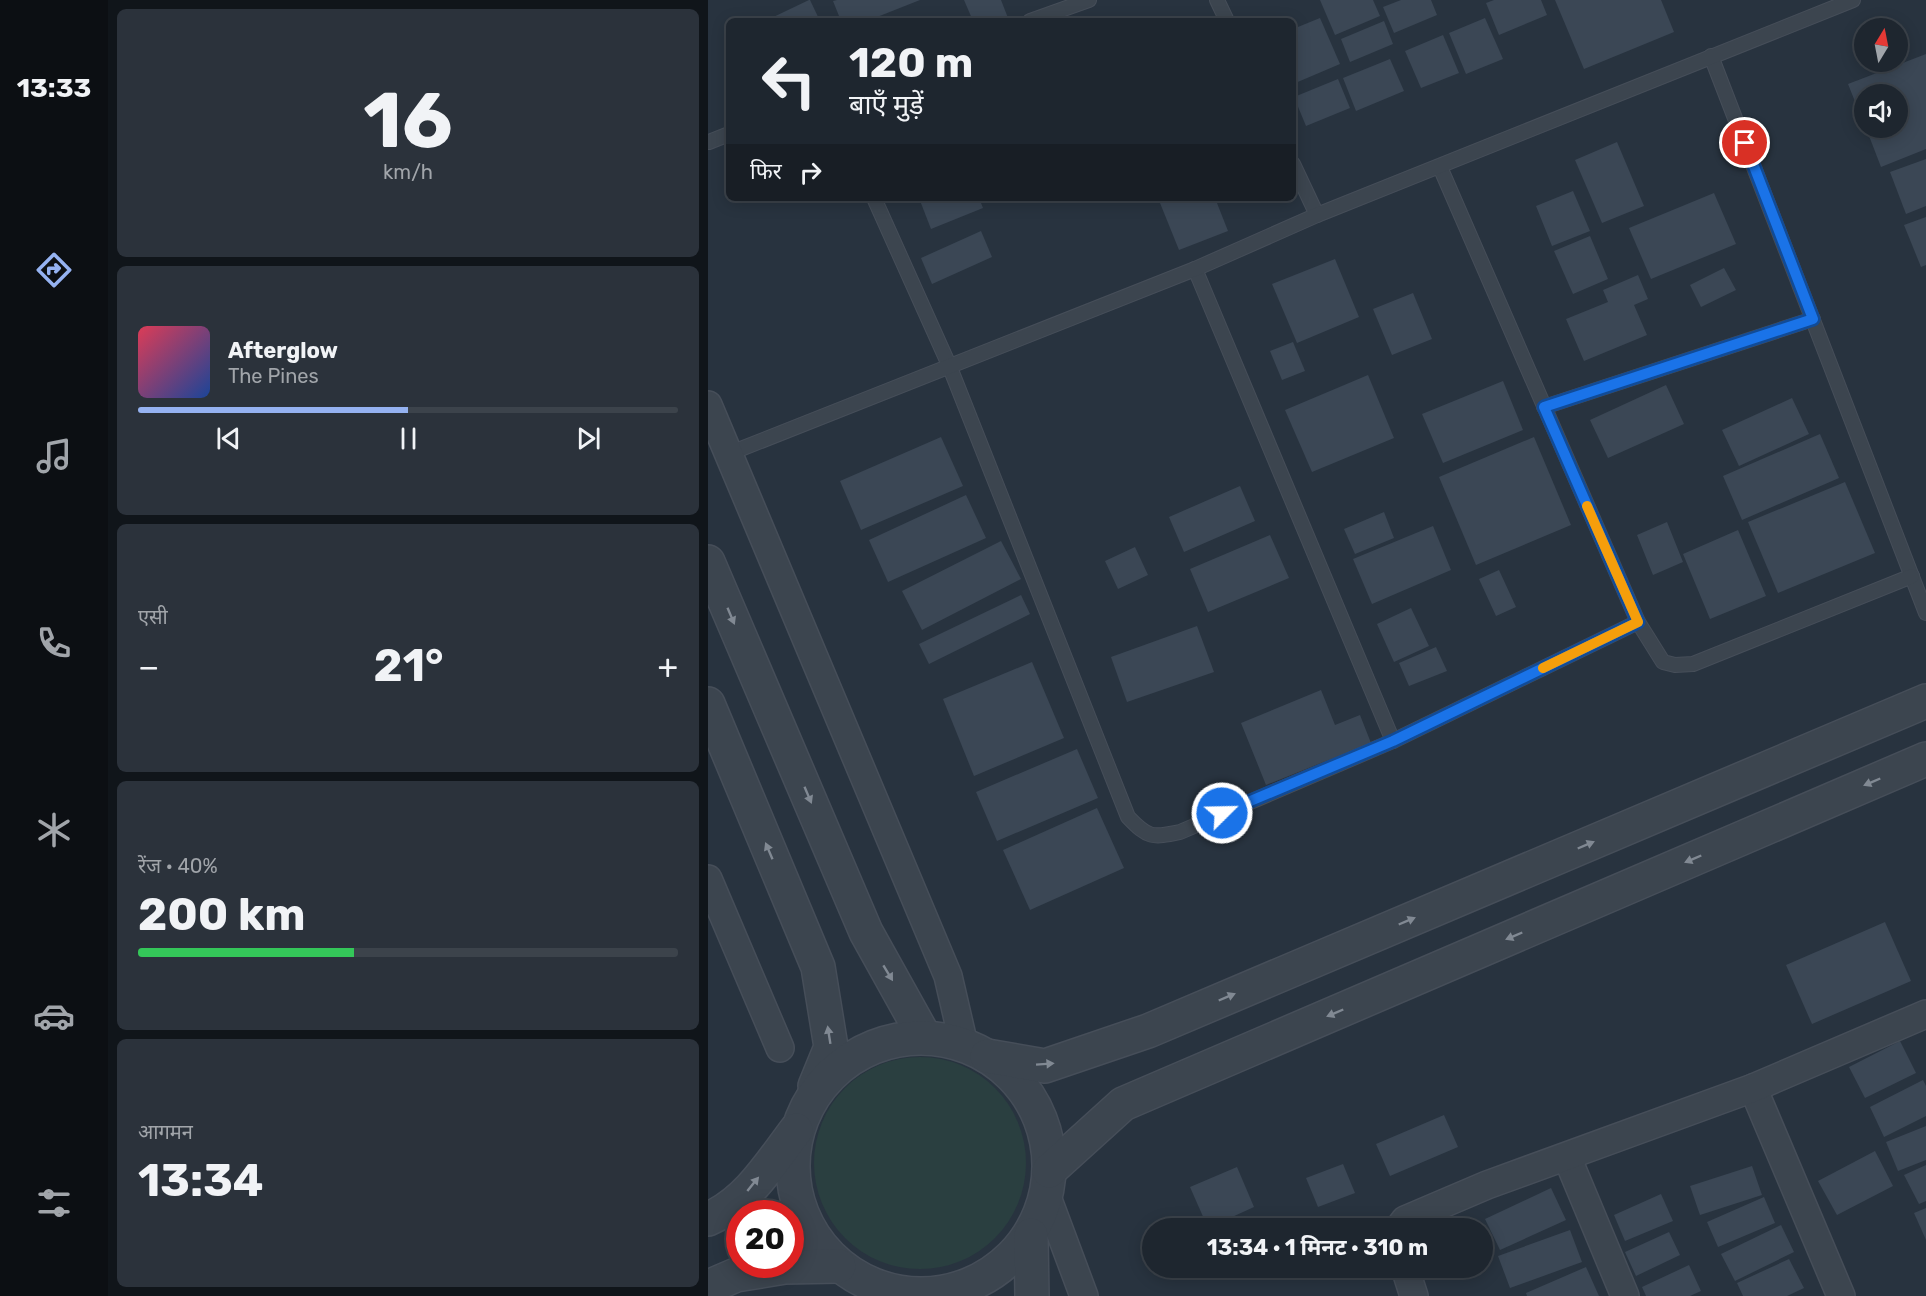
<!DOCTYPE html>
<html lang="hi">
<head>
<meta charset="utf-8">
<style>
  :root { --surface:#1e262f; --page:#2b323b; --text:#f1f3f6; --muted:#a1a5aa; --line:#3c434b; --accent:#95b2f1 }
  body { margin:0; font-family:Rubik,"Noto Sans Devanagari",sans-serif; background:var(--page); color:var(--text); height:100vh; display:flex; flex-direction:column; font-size:22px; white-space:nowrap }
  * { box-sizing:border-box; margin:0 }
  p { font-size:20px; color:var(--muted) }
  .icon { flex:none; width:33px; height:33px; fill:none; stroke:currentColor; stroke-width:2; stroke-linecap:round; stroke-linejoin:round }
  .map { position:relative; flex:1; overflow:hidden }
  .side { display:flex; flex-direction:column; gap:9px; padding:9px; background:#10151a; width:600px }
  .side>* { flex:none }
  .top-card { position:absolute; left:18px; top:18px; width:570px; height:183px; border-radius:9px; box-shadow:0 3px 15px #0003,0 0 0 2px var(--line); background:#1e262f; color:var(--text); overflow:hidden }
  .needle { width:39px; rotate:10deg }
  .buttons { position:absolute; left:1146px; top:18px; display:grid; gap:12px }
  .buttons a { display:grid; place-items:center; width:54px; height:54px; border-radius:50%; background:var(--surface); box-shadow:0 3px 15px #0003,0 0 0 2px var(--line); font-size:30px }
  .speed { position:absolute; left:18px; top:1200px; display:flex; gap:12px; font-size:30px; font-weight:700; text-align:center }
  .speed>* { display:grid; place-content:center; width:78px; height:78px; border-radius:50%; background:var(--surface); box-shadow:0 3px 15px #0003,0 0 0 2px var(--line); line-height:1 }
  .speed .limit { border:9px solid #d22; background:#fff; color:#111 }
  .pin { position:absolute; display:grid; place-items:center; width:51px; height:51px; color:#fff; margin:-26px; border:3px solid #fff; border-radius:50%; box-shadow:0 2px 6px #0007 }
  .me { position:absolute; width:66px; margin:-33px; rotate:67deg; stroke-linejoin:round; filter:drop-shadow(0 0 4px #0008) }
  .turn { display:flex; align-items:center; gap:21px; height:126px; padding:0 24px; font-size:27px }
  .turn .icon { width:78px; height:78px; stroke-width:2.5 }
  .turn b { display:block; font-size:42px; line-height:51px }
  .then { display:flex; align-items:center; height:57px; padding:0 24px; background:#0003; gap:12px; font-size:22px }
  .big { font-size:45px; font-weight:700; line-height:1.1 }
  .side .card { flex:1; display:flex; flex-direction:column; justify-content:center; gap:9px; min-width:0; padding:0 21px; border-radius:9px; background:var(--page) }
  .side .dial { align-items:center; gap:0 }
  .dial b { font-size:78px; line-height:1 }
  .song { display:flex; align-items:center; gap:18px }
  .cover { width:72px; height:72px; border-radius:9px; background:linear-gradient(135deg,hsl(350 70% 55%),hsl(220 70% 35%)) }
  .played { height:6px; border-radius:3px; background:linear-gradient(90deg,var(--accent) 50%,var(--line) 50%) }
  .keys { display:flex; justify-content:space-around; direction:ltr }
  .heat { display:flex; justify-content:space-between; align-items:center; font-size:33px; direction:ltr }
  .charge { height:9px; border-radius:4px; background:linear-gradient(90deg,#34c759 40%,var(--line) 0) }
  .trip { position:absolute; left:434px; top:1218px; width:351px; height:60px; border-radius:30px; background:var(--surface); box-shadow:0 3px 15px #0003,0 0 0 2px var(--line); font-weight:700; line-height:60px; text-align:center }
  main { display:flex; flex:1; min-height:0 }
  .tabs { display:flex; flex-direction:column; width:108px; justify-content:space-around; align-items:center; background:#0c0f13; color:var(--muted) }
  .tabs .icon { width:42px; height:42px }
  .tabs .on { color:var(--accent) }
  .tabs b { font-size:27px; color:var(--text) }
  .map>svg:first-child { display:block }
  .green { fill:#2a3f40 }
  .building { fill:#3b4755 }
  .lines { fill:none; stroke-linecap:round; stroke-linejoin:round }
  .service-casing { stroke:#464e59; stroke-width:16 }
  .minor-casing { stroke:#464e59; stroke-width:30 }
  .tertiary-casing { stroke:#464e59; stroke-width:36 }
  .service { stroke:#3c454f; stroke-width:14 }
  .minor { stroke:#3c454f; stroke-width:27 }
  .tertiary { stroke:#3c454f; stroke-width:33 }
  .oneway { fill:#818993 }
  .route-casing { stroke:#114b97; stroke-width:15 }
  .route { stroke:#1a73e8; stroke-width:10 }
  .slow { stroke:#f59e0b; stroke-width:10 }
</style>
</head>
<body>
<main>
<nav class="tabs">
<b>13:33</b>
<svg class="icon on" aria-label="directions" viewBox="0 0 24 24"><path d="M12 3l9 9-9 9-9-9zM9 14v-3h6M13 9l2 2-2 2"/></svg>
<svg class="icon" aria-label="music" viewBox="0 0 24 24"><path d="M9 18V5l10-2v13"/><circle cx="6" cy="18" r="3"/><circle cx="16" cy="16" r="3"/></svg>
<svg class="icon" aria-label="phone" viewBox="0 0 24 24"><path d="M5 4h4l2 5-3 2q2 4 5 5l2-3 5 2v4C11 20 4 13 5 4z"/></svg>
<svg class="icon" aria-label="climate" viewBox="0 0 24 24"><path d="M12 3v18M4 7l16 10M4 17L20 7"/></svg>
<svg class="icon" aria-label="car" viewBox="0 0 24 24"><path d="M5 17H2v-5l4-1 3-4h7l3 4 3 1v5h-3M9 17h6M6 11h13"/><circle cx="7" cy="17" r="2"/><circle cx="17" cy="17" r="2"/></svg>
<svg class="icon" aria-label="filters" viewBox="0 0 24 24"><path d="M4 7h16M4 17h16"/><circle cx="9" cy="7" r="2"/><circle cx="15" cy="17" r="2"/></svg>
</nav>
<section class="side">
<div class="card dial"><b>16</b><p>km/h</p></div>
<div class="card">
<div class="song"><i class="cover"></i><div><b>Afterglow</b><p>The Pines</p></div></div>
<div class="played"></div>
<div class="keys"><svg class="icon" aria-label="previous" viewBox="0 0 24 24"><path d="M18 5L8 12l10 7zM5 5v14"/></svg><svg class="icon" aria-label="pause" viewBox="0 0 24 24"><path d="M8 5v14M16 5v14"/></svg><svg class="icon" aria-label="next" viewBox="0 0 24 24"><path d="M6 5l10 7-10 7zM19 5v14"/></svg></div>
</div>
<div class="card"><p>एसी</p>
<div class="heat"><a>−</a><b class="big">21°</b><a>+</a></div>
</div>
<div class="card"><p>रेंज · 40%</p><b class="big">200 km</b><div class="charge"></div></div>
<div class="card"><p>आगमन</p><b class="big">13:34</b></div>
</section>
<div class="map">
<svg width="1218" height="1296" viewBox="0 0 1218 1296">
  <rect width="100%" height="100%" fill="#28333f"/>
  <!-- green -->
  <circle class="green" cx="212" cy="1163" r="106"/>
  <!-- building -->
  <g class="building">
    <polygon points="102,0 112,21 57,21 101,0"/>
    <polygon points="129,0 212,0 159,21 133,21 125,1"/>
    <polygon points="256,0 293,0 300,18 292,21 265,21"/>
    <polygon points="612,0 665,0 672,16 627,35"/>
    <polygon points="693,0 723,0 729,15 686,33 675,7"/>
    <polygon points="786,0 833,0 839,15 791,35 778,3"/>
    <polygon points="847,0 953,0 966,32 876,69"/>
    <polygon points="612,18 632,64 585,84 585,29"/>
    <polygon points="777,18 795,59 758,74 741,33"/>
    <polygon points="676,21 685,44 642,62 633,39"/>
    <polygon points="735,35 751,73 713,88 697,51"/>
    <polygon points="1218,54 1218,149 1173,167 1158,128 1190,128 1190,94 1156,94 1156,124 1140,84"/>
    <polygon points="682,59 696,91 648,111 635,78"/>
    <polygon points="630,79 642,108 598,126 586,97"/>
    <polygon points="909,142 936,206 894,223 867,160"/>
    <polygon points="1218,159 1218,206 1198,214 1182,172"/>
    <polygon points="865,191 882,231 844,246 828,206"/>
    <polygon points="1006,193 1028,244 943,279 921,228"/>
    <polygon points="211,198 271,198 275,208 223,229"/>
    <polygon points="450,198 507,198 520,231 471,250"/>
    <polygon points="1218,217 1218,265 1213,267 1196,225"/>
    <polygon points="273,231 284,257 224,284 213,258"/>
    <polygon points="882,236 900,279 865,294 846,251"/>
    <polygon points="627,259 651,317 589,343 564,284"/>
    <polygon points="1016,268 1028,290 993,307 982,285"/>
    <polygon points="930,275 940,299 926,305 939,335 876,361 858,319 900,302 895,290"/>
    <polygon points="705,293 724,339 684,355 665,309"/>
    <polygon points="585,342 597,371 574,380 562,351"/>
    <polygon points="660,375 686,438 604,472 577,410"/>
    <polygon points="795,381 815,430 735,463 714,414"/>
    <polygon points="958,385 976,424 900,458 882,420"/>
    <polygon points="1084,398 1101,434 1031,466 1014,430"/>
    <polygon points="1112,434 1131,478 1034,520 1015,476"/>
    <polygon points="233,437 255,486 153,530 132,481"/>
    <polygon points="826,437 863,525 768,565 731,477"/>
    <polygon points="1137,482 1167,553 1070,593 1040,522"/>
    <polygon points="532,486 547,521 476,552 461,517"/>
    <polygon points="258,495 278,538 180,582 161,540"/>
    <polygon points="676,512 686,538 647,554 636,529"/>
    <polygon points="959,522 975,562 945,575 929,535"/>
    <polygon points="725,526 743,570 664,604 645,559"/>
    <polygon points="1030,530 1058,596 1002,619 975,554"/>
    <polygon points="562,535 581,578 500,612 482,569"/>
    <polygon points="293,541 313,579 214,630 194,591"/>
    <polygon points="427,547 440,575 410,589 397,561"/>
    <polygon points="791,570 808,607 788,616 771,579"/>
    <polygon points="313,595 322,614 221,664 211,644"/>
    <polygon points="703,608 721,646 686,662 669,624"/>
    <polygon points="489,626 506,672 419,702 403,657"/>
    <polygon points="728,647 739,671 701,686 691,663"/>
    <polygon points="324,662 356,738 266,776 235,699"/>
    <polygon points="613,690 627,725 652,715 663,743 558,785 533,723"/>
    <polygon points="369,749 390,798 289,841 268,792"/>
    <polygon points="389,808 416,868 322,910 295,850"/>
    <polygon points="1177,922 1203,981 1104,1024 1078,965"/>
    <polygon points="1192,1041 1208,1073 1157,1098 1141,1067"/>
    <polygon points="1215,1080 1218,1086 1218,1116 1176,1137 1162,1107"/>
    <polygon points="736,1115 750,1147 682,1176 668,1144"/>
    <polygon points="1218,1126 1218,1160 1190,1171 1178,1142"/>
    <polygon points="1167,1151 1185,1186 1129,1215 1110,1181"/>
    <polygon points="635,1164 647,1193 610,1207 598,1178"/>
    <polygon points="1218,1165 1218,1201 1211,1204 1196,1175"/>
    <polygon points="1044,1166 1054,1195 992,1215 982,1186"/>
    <polygon points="529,1167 546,1207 500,1228 482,1187"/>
    <polygon points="843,1188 858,1220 792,1250 777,1219"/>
    <polygon points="953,1194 965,1221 917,1241 906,1215"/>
    <polygon points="1056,1197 1067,1223 1010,1247 999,1222"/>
    <polygon points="1218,1208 1218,1240 1206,1213"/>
    <polygon points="1073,1225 1086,1252 1027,1281 1013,1254"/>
    <polygon points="862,1230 874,1262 802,1288 790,1256"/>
    <polygon points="961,1232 972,1255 928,1276 917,1252"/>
    <polygon points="1081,1259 1096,1288 1079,1296 1035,1296 1029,1283"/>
    <polygon points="981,1265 993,1291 982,1296 938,1296 934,1287"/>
    <polygon points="878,1267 891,1296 819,1296 818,1293"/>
  </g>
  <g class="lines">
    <!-- service casing -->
    <g class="service-casing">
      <g id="service">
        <polyline points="509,0 519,21"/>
        <polyline points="322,21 381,0"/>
        <polyline points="1003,56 1218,613"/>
        <polyline points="1,142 21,134"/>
        <polyline points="585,164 609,215"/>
        <polyline points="732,167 930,622 955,662 967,665 985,664 1204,576"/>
        <path d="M166,198L241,365L420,817C440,838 444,838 472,832L685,741L930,622"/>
        <polyline points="487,269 685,741"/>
        <polyline points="836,407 1105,319"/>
        <polyline points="20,454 487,269 609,215 1145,0"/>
      </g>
    </g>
    <!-- minor casing -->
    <g class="minor-casing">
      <g id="minor">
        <polyline points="0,405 240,976 256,1045"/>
        <polyline points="0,879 72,1048"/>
        <polyline points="1045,1088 1133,1296"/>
        <polyline points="859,1157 917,1296"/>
        <polyline points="339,1197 376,1296"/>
        <polyline points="691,1228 697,1220 779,1185 1045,1088 1218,1014"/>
        <polyline points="697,1268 706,1296"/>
      </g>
    </g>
    <!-- tertiary casing -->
    <g class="tertiary-casing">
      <g id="tertiary">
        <polyline points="0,562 158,932 217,1038"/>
        <polyline points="0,704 110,967 123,1047 107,1086"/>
        <circle cx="213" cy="1166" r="128"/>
        <polyline points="279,1056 337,1066 440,1031 1218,701"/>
        <polyline points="341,1171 415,1104 1218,759"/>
        <path d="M0,1219C39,1203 63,1163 88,1130"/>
        <polyline points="323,1235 324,1296"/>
        <polyline points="0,1287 28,1275 77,1267 131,1266"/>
      </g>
    </g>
    <!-- service -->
    <use href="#service" class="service"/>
    <!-- minor -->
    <use href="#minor" class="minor"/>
    <!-- tertiary -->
    <use href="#tertiary" class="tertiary"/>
  </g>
  <!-- one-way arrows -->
  <defs><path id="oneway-solid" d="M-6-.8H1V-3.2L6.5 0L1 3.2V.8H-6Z" transform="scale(1.5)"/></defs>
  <g class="oneway">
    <use href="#oneway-solid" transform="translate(23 616) rotate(67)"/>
    <use href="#oneway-solid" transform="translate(1164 782) rotate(157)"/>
    <use href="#oneway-solid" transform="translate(100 795) rotate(67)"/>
    <use href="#oneway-solid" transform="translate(878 845) rotate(-23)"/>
    <use href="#oneway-solid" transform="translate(61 851) rotate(-113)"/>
    <use href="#oneway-solid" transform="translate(985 859) rotate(157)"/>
    <use href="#oneway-solid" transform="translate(699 921) rotate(-23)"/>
    <use href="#oneway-solid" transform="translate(806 936) rotate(157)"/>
    <use href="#oneway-solid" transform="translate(180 973) rotate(59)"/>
    <use href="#oneway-solid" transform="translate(519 997) rotate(-23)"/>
    <use href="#oneway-solid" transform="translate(627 1013) rotate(157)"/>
    <use href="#oneway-solid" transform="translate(121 1035) rotate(-99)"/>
    <use href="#oneway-solid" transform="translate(337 1064) rotate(-4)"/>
    <use href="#oneway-solid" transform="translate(45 1184) rotate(-51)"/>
  </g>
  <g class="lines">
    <!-- route casing -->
    <g class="route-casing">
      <polyline id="route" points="514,813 685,741 930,622 836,407 1105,319 1037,143"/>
    </g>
    <!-- route -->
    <use href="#route" class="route"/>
    <!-- slow -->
    <polyline class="slow" points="835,668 930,622 879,506"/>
  </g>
</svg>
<div class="buttons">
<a><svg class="needle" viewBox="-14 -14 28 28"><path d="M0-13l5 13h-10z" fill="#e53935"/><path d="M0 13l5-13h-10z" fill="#a1a5aa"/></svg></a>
<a><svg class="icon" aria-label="sound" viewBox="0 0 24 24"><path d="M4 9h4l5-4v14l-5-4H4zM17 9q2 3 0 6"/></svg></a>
</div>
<div class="speed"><div class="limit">20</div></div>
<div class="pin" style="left:1037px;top:143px;background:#d93025"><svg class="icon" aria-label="arrive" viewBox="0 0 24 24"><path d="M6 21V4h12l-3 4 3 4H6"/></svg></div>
<svg class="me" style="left:514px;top:813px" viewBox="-20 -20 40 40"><circle r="17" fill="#1a73e8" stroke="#fff" stroke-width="3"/><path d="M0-11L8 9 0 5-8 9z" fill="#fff"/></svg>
<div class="trip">13:34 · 1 मिनट · 310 m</div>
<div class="top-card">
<div class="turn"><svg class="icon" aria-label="left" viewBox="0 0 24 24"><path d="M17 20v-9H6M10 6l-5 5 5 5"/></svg><div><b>120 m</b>बाएँ मुड़ें</div></div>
<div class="then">फिर<svg class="icon" aria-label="right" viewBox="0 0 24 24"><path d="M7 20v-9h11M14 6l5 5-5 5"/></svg></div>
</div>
</div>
</main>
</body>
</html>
